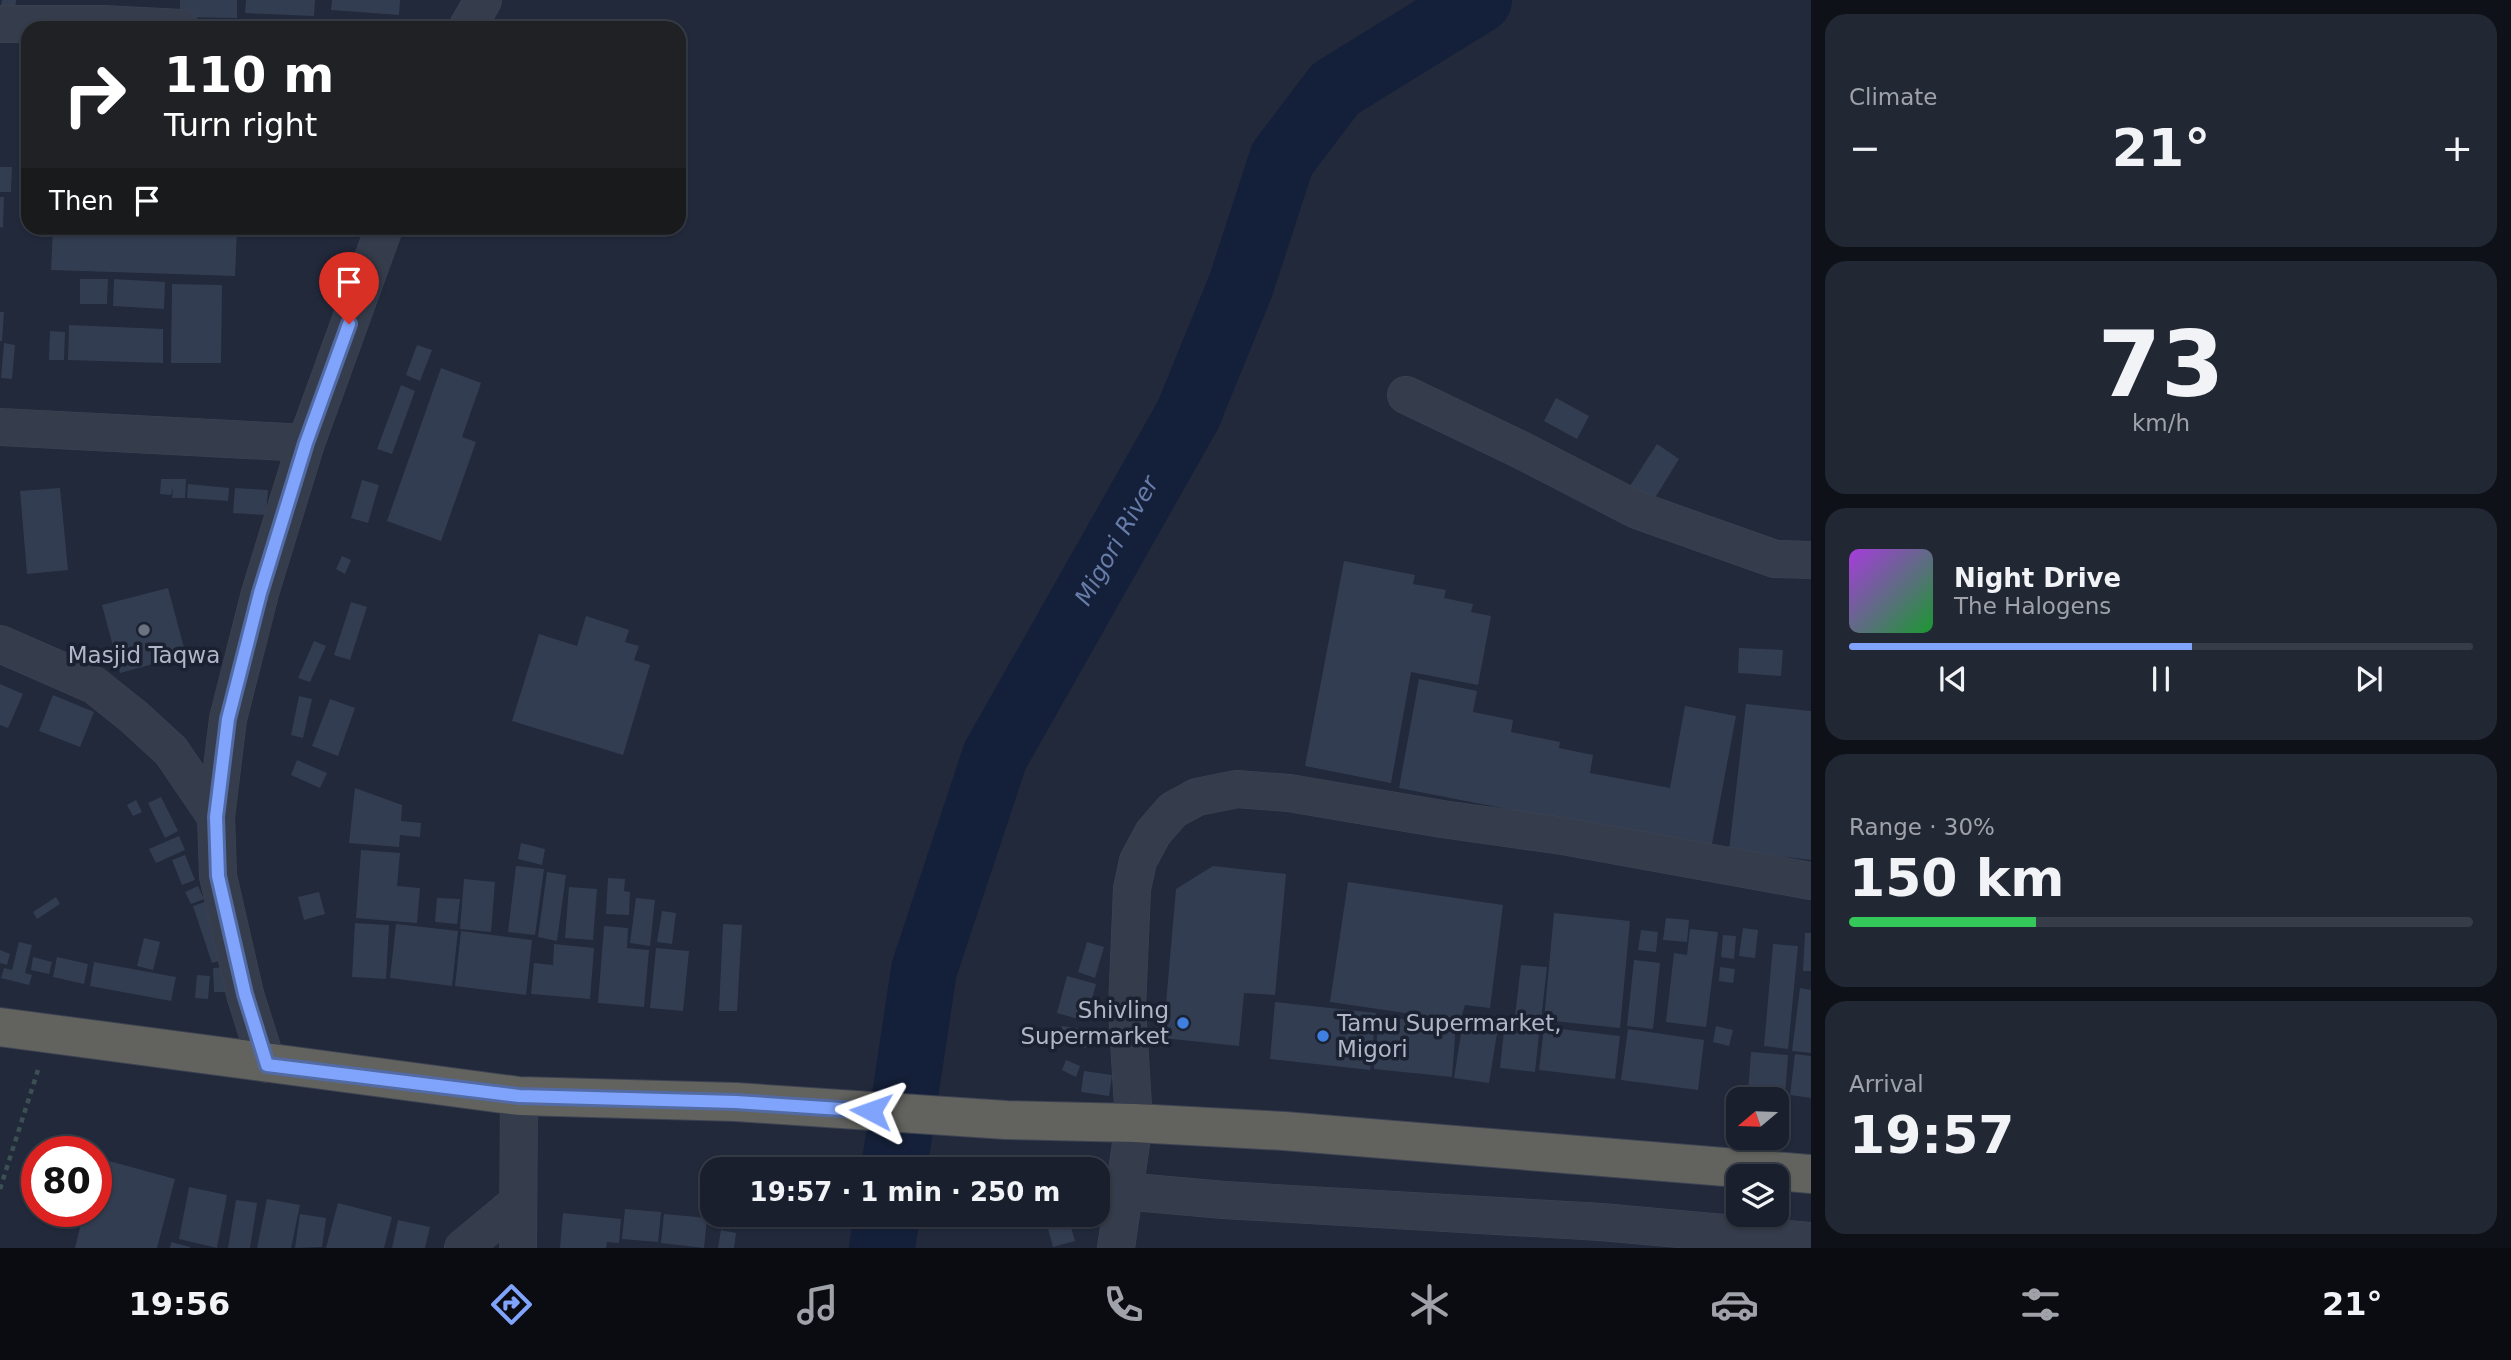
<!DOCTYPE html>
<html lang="en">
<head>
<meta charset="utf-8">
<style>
  :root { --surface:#191f2c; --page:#222734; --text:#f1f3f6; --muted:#9fa2a9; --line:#373d48; --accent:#80a4fc }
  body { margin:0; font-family:"DejaVu Sans",sans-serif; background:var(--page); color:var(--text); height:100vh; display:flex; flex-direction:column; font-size:26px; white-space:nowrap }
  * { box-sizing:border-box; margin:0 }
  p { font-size:23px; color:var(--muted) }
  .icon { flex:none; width:38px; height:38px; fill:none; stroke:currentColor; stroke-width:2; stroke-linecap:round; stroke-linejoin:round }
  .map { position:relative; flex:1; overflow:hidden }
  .details { display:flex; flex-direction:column; gap:14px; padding:14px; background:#0e1118; width:700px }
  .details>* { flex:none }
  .banner { position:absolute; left:21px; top:21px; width:665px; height:214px; border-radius:21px; box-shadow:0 2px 5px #0004,0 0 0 2px var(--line); background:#202124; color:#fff; overflow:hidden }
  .needle { width:46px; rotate:251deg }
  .fabs { position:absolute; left:1726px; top:1087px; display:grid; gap:14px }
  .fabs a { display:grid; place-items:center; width:63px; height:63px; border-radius:14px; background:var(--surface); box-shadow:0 2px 5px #0004,0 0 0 2px var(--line); font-size:35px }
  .speed { position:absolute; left:21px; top:1136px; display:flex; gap:14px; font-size:35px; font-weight:700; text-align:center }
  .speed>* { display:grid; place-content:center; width:91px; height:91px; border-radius:50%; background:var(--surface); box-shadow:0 2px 5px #0004,0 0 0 2px var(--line); line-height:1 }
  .speed .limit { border:10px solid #d22; background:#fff; color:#111 }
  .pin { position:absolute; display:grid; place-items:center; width:60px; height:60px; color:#fff; margin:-72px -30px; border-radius:50% 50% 50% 0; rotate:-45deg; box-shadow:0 0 7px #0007 }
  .pin .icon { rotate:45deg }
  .me { position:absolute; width:77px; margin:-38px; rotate:274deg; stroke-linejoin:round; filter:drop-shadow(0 0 5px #0008) }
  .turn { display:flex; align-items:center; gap:24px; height:147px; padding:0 28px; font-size:32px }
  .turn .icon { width:91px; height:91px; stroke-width:2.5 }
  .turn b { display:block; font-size:49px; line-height:60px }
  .then { display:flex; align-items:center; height:66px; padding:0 28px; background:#0003; gap:14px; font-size:26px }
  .big { font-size:52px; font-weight:700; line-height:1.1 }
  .details .widget { flex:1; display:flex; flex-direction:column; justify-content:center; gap:10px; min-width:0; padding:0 24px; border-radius:21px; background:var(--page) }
  .details .dial { align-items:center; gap:0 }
  .dial b { font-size:91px; line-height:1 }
  .song { display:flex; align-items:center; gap:21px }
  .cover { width:84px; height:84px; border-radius:10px; background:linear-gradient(135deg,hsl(280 70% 55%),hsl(130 70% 35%)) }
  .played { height:7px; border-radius:4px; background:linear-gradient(90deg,var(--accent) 55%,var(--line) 55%) }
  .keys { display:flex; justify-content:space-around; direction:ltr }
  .heat { display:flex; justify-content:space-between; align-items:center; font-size:38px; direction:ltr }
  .charge { height:10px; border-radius:5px; background:linear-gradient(90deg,#34c759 30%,var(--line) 0) }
  .trip { position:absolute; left:700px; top:1157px; width:410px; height:70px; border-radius:21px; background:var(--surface); box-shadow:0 2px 5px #0004,0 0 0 2px var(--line); font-weight:700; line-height:70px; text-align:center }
  .menu { display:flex; height:112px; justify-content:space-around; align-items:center; background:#0a0c12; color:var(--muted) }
  .menu .icon { width:49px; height:49px }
  .menu .active { color:var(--accent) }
  .menu b { font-size:32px; color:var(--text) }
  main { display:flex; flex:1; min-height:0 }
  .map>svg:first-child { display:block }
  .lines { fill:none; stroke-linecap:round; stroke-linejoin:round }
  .river { stroke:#142039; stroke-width:66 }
  .building { fill:#333d52 }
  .minor-casing { stroke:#3e4554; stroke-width:38 }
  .trunk-casing { stroke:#3d4353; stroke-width:40 }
  .path { stroke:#3c5054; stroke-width:4.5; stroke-dasharray:5 5; stroke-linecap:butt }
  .minor { stroke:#353c4b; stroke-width:37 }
  .trunk { stroke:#62625e; stroke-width:38 }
  .route-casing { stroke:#536ba4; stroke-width:18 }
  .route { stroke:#80a4fc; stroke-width:12 }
  .worship-dot { fill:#6b7280; stroke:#1a2130; stroke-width:2.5 }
  .shop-dot { fill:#3f7fe0; stroke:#1a2130; stroke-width:2.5 }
  .labels { text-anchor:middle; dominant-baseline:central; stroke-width:7; stroke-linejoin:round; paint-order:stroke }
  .poi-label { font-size:23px; fill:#b0b6c7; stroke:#1a2130 }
  .water-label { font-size:24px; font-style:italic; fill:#677ca8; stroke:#1a2130 }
</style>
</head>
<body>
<main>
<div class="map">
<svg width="1811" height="1248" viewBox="0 0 1811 1248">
  <rect width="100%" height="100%" fill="#21293b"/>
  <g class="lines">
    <!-- river -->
    <g class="river">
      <path id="s1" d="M894,1169L924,970L995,756L1188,415L1241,285L1282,159L1335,89L1479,0"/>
      <polyline points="882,1248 887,1214"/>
    </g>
  </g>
  <!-- building -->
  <g class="building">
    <polygon points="2,0 16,0 15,13 0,12"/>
    <polygon points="180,0 237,0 237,18 180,17"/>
    <polygon points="246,0 315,0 314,16 245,13"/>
    <polygon points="332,0 400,0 399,15 331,10"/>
    <polygon points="0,167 12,167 11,192 0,192"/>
    <polygon points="0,197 4,197 3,228 0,227"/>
    <polygon points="53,228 237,228 235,276 51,270"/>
    <polygon points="80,279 108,279 107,304 80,304"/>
    <polygon points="114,279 165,282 164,309 113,306"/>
    <polygon points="172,284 222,285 221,363 171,363"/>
    <polygon points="0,312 4,312 2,341 0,341"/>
    <polygon points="69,325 163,329 163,363 68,360"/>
    <polygon points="50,331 65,332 64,360 49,360"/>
    <polygon points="4,343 15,345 12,379 1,378"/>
    <polygon points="417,345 432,350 420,381 406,375"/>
    <polygon points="441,368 481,383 462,437 476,442 441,541 387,521"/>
    <polygon points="401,385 415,391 392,454 377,449"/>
    <polygon points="1556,398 1589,416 1577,439 1544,421"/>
    <polygon points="1657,444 1679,459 1653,501 1630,486"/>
    <polygon points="161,479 186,479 185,498 172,498 173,487 171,495 160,494"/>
    <polygon points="362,480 379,485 368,523 351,518"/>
    <polygon points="188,484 229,488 228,501 187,498"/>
    <polygon points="60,488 68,570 27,574 20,491"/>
    <polygon points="235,488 268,490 266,515 233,513"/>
    <polygon points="342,556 351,560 345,574 336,569"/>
    <polygon points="1344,561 1415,575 1413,584 1446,590 1444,598 1473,604 1471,612 1491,616 1478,685 1411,672 1391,783 1305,766"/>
    <polygon points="168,588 186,655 120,673 102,605"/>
    <polygon points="351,602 367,607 350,660 334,655"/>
    <polygon points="586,616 629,630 625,642 639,646 634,660 650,665 623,755 512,721 539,634 577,646"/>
    <polygon points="314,641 326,646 310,682 298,678"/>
    <polygon points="1739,648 1783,650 1781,676 1738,673"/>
    <polygon points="1419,679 1477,691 1473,712 1513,720 1511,732 1560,742 1559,748 1593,755 1590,773 1670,788 1685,706 1736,716 1711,849 1399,788"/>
    <polygon points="0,684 23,694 8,728 0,725"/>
    <polygon points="53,695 94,712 80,747 39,731"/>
    <polygon points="299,696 312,699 303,738 291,735"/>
    <polygon points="330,699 355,708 338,756 312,746"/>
    <polygon points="1746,704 1811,711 1811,860 1729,850"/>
    <polygon points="297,760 327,773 320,788 291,775"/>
    <polygon points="355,788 402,805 401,821 421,823 420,837 400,835 399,847 349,843"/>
    <polygon points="161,797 178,831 165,838 148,803"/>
    <polygon points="136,800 142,812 133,816 127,805"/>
    <polygon points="179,836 185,850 156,863 149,849"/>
    <polygon points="521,843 545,849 542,865 518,859"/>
    <polygon points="361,850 400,853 397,886 420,888 417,923 356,918"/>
    <polygon points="185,855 195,880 182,885 172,860"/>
    <polygon points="516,866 544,869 535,935 508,932"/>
    <polygon points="1213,866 1286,874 1275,995 1244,993 1239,1046 1163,1038 1176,889"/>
    <polygon points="547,872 566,875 557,941 538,937"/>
    <polygon points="608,878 625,879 624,891 630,892 629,915 606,914"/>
    <polygon points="464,879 495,882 491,932 460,929"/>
    <polygon points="1348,882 1503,905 1490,1008 1465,1005 1460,1021 1330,1002"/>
    <polygon points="198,886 204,899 191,904 185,892"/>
    <polygon points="569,887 597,889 593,940 565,938"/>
    <polygon points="319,892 325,914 304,920 298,897"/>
    <polygon points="56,897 60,904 37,919 33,912"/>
    <polygon points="437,898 460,899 457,924 435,922"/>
    <polygon points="636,898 655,900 650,946 630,943"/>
    <polygon points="208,901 227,959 212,963 193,906"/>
    <polygon points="662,911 676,913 672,944 657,942"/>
    <polygon points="1554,913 1630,921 1620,1028 1544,1020"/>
    <polygon points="1666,918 1689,920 1687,942 1663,940"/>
    <polygon points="355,923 389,925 386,979 352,977"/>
    <polygon points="396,924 458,931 452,986 390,978"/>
    <polygon points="723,924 742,925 737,1011 719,1011"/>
    <polygon points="604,926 628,928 627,948 649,950 644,1007 598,1003"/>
    <polygon points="1743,928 1758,930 1755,958 1739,956"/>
    <polygon points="1690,929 1718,932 1706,1027 1666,1022 1674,953 1687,955"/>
    <polygon points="1641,930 1658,932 1656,952 1638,950"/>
    <polygon points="461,931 532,940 526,995 455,986"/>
    <polygon points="1805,933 1811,933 1811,971 1803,971"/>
    <polygon points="1723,935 1736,936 1734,959 1721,957"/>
    <polygon points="144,938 160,942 153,970 137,966"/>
    <polygon points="19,942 32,945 25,973 32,975 29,985 1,978 4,968 12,970"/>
    <polygon points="1087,942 1104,947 1095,978 1078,972"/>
    <polygon points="554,944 594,948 590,999 531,994 534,963 553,965"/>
    <polygon points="1773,944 1798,946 1788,1049 1764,1046"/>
    <polygon points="656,948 689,951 683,1011 650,1008"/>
    <polygon points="0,950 10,954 7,965 0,963"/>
    <polygon points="33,957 52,962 49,974 31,970"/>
    <polygon points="57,957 88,964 84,984 53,977"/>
    <polygon points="1634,960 1660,963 1653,1029 1627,1026"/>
    <polygon points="94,962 176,977 171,1001 90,986"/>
    <polygon points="1521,965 1547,967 1541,1020 1515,1016"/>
    <polygon points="227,967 228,992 214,992 213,968"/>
    <polygon points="1720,967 1735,969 1733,983 1719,981"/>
    <polygon points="197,975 210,976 208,999 195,998"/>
    <polygon points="1067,976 1096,984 1091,1003 1086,1002 1082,1020 1057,1013"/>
    <polygon points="1800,988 1811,990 1811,1053 1792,1051"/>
    <polygon points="1275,1002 1376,1013 1370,1070 1270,1059"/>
    <polygon points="1464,1015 1499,1021 1489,1083 1454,1078"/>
    <polygon points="1379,1017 1456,1024 1452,1077 1374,1069"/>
    <polygon points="1505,1021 1540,1025 1535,1072 1500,1068"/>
    <polygon points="1062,1026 1089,1030 1086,1048 1060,1044"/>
    <polygon points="1716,1026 1733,1030 1729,1046 1713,1042"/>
    <polygon points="1544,1027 1620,1036 1615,1079 1539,1070"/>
    <polygon points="1628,1029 1704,1040 1698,1090 1621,1080"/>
    <polygon points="1751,1052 1788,1055 1785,1096 1748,1093"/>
    <polygon points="1795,1054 1811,1056 1811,1098 1790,1095"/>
    <polygon points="1066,1060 1080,1066 1076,1077 1062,1070"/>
    <polygon points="1084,1071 1112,1075 1109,1096 1081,1092"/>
    <polygon points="98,1158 175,1179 157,1248 75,1248 84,1211 96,1211"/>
    <polygon points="1102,1181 1114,1184 1110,1200 1098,1198"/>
    <polygon points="189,1187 227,1195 217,1248 179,1239"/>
    <polygon points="267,1199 300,1205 291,1248 257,1248"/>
    <polygon points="236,1200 257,1203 250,1248 228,1248"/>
    <polygon points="338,1203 392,1217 384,1248 326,1248"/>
    <polygon points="625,1209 661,1212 658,1242 622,1239"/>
    <polygon points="563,1213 621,1219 619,1243 607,1242 606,1248 560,1248"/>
    <polygon points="300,1214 326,1218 322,1247 295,1248"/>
    <polygon points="664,1214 707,1218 704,1248 661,1243"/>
    <polygon points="1044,1214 1067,1214 1075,1241 1053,1247"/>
    <polygon points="398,1220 430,1227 425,1248 392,1248"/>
    <polygon points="721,1230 736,1233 734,1248 718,1248"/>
    <polygon points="171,1242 190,1247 190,1248 170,1248"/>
  </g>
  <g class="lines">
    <!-- minor casing -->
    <g class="minor-casing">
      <g id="minor">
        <polyline points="0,24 102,24 181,28"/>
        <polyline points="467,28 483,0"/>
        <polyline points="1406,395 1519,449 1637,510 1775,559 1811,560"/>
        <polyline points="0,427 306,443"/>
        <polyline points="0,644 94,685 134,717 171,751 216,817"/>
        <polyline points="267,1064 245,994 218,876 216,817 228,719 260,593 306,443 384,228"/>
        <polyline points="1123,1191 1224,1200 1601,1222 1811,1241"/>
        <polyline points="463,1248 517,1203"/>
        <polyline points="518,1248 519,1096"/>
        <polyline points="1116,1248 1134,1123 1127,1008 1132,889 1138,861 1153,833 1173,810 1197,797 1237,789 1289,793 1442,819 1563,836 1811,881"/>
      </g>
    </g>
    <!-- trunk casing -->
    <g class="trunk-casing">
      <polyline id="trunk" points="0,1027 519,1096 736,1102 1006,1120 1134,1123 1284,1131 1811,1174"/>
    </g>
    <!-- path -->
    <polyline class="path" points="0,1189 38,1070"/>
    <!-- minor -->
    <use href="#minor" class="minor"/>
    <!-- trunk -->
    <use href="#trunk" class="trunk"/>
  </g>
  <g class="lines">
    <!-- route casing -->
    <g class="route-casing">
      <polyline id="route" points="349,324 306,443 260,593 228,719 216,817 218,876 245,994 267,1065 519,1096 736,1102 871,1111"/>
    </g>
    <!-- route -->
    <use href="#route" class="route"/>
  </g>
  <!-- markers -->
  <circle class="worship-dot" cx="144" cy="630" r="7"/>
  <g class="shop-dot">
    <circle cx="1183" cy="1023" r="7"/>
    <circle cx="1323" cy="1036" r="7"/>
  </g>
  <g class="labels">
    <!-- poi labels -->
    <g class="poi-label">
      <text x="144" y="655">Masjid Taqwa</text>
      <text x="1169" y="1010" text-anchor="end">Shivling<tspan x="1169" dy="26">Supermarket</tspan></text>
      <text x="1337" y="1023" text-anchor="start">Tamu Supermarket,<tspan x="1337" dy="26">Migori</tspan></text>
    </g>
    <!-- water labels -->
    <g class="water-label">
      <text stroke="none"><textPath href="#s1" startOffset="674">Migori River</textPath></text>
    </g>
  </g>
</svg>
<div class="fabs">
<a><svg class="needle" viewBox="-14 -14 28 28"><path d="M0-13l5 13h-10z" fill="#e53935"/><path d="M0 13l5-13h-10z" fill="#9fa2a9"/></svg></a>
<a><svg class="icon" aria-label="layers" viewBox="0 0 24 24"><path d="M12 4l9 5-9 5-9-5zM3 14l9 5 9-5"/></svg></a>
</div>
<div class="speed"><div class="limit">80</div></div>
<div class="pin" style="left:349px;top:324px;background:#d93025"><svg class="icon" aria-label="arrive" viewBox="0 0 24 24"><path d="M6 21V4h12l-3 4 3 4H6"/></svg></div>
<svg class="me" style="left:871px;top:1111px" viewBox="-20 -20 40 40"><path d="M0-17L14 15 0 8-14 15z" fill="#80a4fc" stroke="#fff" stroke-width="4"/></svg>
<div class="trip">19:57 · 1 min · 250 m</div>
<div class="banner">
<div class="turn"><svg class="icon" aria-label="right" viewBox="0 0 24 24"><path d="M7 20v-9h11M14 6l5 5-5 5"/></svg><div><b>110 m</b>Turn right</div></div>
<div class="then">Then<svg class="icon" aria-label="arrive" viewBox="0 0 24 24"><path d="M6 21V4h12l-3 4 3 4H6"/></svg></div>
</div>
</div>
<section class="details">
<div class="widget"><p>Climate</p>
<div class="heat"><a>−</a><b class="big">21°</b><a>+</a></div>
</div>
<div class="widget dial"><b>73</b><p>km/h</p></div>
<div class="widget">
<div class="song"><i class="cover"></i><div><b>Night Drive</b><p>The Halogens</p></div></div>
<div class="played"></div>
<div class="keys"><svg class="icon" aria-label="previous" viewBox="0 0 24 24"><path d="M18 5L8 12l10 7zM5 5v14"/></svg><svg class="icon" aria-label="pause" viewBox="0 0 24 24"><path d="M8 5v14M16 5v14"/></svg><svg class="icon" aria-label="next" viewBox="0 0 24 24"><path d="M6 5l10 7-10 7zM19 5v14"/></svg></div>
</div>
<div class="widget"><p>Range · 30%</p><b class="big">150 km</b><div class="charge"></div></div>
<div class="widget"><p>Arrival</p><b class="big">19:57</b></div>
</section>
</main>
<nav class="menu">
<b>19:56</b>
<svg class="icon active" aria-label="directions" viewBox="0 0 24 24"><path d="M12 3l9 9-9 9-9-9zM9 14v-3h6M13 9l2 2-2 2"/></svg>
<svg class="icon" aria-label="music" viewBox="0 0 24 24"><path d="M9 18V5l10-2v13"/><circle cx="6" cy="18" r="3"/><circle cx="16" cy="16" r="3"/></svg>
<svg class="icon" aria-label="phone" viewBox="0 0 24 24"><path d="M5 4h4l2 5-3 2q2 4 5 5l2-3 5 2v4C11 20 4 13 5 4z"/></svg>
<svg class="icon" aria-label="climate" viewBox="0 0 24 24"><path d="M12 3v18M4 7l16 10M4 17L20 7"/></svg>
<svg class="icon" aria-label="car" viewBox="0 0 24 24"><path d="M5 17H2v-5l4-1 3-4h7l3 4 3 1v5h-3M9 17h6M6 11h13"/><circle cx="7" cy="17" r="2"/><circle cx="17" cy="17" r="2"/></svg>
<svg class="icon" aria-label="filters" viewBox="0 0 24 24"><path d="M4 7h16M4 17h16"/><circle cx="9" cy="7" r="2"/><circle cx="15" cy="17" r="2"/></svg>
<b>21°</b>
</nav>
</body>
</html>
